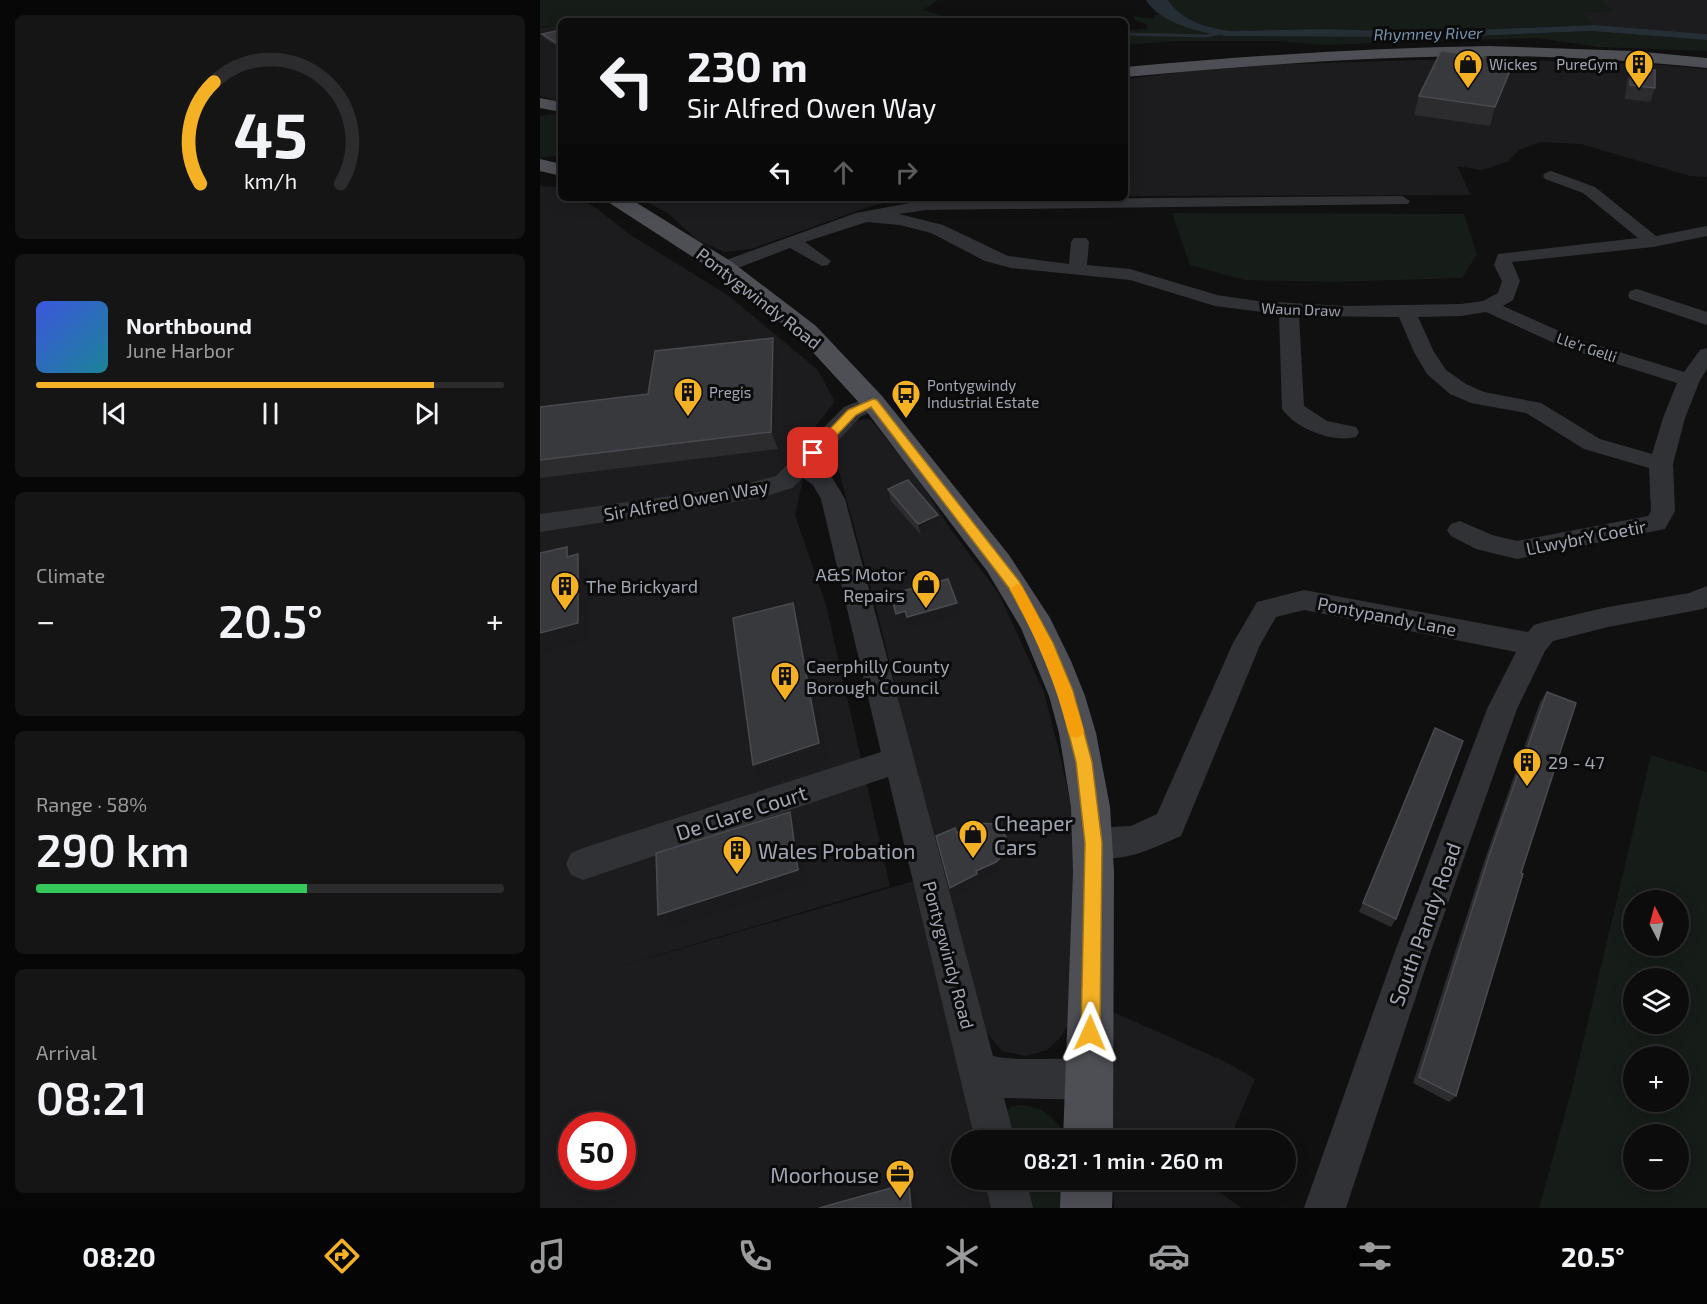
<!DOCTYPE html>
<html lang="en">
<head>
<meta charset="utf-8">
<style>
  :root { --surface:#0c0c0d; --page:#151516; --text:#f1f3f6; --muted:#9a9b9d; --line:#2c2c2e; --accent:#f5b124 }
  body { margin:0; font-family:"Exo 2",sans-serif; background:var(--page); color:var(--text); height:100vh; display:flex; flex-direction:column; font-size:22px; white-space:nowrap }
  * { box-sizing:border-box; margin:0 }
  p { font-size:20px; color:var(--muted) }
  .icon { flex:none; width:33px; height:33px; fill:none; stroke:currentColor; stroke-width:2; stroke-linecap:round; stroke-linejoin:round }
  .map { position:relative; flex:1; overflow:hidden }
  .details { display:flex; flex-direction:column; gap:15px; padding:15px; background:#070707; width:540px }
  .details>* { flex:none }
  .hud { position:absolute; left:18px; top:18px; width:570px; height:183px; border-radius:9px; box-shadow:0 3px 15px #0003,0 0 0 2px var(--line); background:#0c0c0d; color:var(--text); overflow:hidden }
  .needle { width:39px; rotate:354deg }
  .controls { position:absolute; left:1083px; top:890px; display:grid; gap:12px }
  .controls a { display:grid; place-items:center; width:66px; height:66px; border-radius:50%; background:var(--surface); box-shadow:0 3px 15px #0003,0 0 0 2px var(--line); font-size:30px }
  .speed { position:absolute; left:18px; top:1112px; display:flex; gap:12px; font-size:30px; font-weight:700; text-align:center }
  .speed>* { display:grid; place-content:center; width:78px; height:78px; border-radius:50%; background:var(--surface); box-shadow:0 3px 15px #0003,0 0 0 2px var(--line); line-height:1 }
  .speed .limit { border:9px solid #d22; background:#fff; color:#111 }
  .pin { position:absolute; display:grid; place-items:center; width:51px; height:51px; color:#fff; margin:-26px; border-radius:12px; box-shadow:0 3px 9px #0006 }
  .me { position:absolute; width:66px; margin:-33px; rotate:1deg; stroke-linejoin:round; filter:drop-shadow(0 0 4px #0008) }
  .turn { display:flex; align-items:center; gap:21px; height:126px; padding:0 30px; font-size:27px }
  .turn .icon { width:78px; height:78px; stroke-width:2.5 }
  .turn b { display:block; font-size:42px; line-height:51px }
  .lanes { display:flex; align-items:center; height:57px; padding:0 30px; background:#0003; justify-content:center; gap:30px; direction:ltr }
  .lanes .off { opacity:.35 }
  .big { font-size:45px; font-weight:600; line-height:1.1 }
  .details .widget { flex:1; display:flex; flex-direction:column; justify-content:center; gap:9px; min-width:0; padding:0 21px; border-radius:9px; background:var(--page) }
  .details .dial { align-items:center; gap:0 }
  .dial svg { height:156px; overflow:visible; fill:none; stroke:var(--line); stroke-width:7; stroke-linecap:round; text-anchor:middle }
  .dial text { fill:var(--text); stroke:none }
  .song { display:flex; align-items:center; gap:18px }
  .cover { width:72px; height:72px; border-radius:9px; background:linear-gradient(135deg,hsl(230 70% 55%),hsl(190 70% 35%)) }
  .played { height:6px; border-radius:3px; background:linear-gradient(90deg,var(--accent) 85%,var(--line) 85%) }
  .keys { display:flex; justify-content:space-around; direction:ltr }
  .heat { display:flex; justify-content:space-between; align-items:center; font-size:33px; direction:ltr }
  .charge { height:9px; border-radius:4px; background:linear-gradient(90deg,#34c759 58%,var(--line) 0) }
  .trip { position:absolute; left:411px; top:1130px; width:345px; height:60px; border-radius:30px; background:var(--surface); box-shadow:0 3px 15px #0003,0 0 0 2px var(--line); font-weight:600; line-height:60px; text-align:center }
  .menu { display:flex; height:96px; justify-content:space-around; align-items:center; background:#050505; color:var(--muted) }
  .menu .icon { width:42px; height:42px }
  .menu .selected { color:var(--accent) }
  .menu b { font-size:27px; color:var(--text) }
  main { display:flex; flex:1; min-height:0 }
  .map>svg:first-child { display:block }
  .built { fill:#1c1c1e; fill-rule:evenodd }
  .green { fill:#161c17; fill-rule:evenodd }
  .water { fill:#262e35 }
  .lines { fill:none; stroke-linecap:round; stroke-linejoin:round }
  .stream { stroke:#262e35; stroke-width:3 }
  .minor { fill:#313236; fill-rule:evenodd }
  .major { fill:#4d4f55; fill-rule:evenodd }
  .wall { fill:#2c2c2f }
  .shaded-wall { fill:#1b1b1d }
  .building { fill:#38393d; stroke:#494a50; stroke-width:1.5 }
  .route { fill:#f5b124; stroke:#9f7317; stroke-width:1.5 }
  .slow { fill:#f59e0b }
  .labels { text-anchor:middle; dominant-baseline:central; stroke-width:6; stroke-linejoin:round; paint-order:stroke }
  .far-poi-label { font-size:15px; fill:#a1a6b3; stroke:#0b0b0c; text-anchor:start }
  .far-street-label { font-size:15px; fill:#a1a6b3; stroke:#0b0b0c }
  .far-water-label { font-size:16px; font-style:italic; fill:#7694af; stroke:#0b0b0c }
  .street-label { font-size:18px; fill:#a1a6b3; stroke:#0b0b0c }
  .poi-label { font-size:18px; fill:#a1a6b3; stroke:#0b0b0c; text-anchor:start }
  .near-street-label { font-size:21px; fill:#a1a6b3; stroke:#0b0b0c }
  .near-poi-label { font-size:21px; fill:#a1a6b3; stroke:#0b0b0c; text-anchor:start }
</style>
</head>
<body>
<main>
<section class="details">
<div class="widget dial"><svg viewBox="0 0 100 80">
<path d="M14 69A42 42 0 1 1 86 69"/>
<path d="M14 69A42 42 0 0 1 21 17" stroke="#f5b124"/>
<text x="50" y="56" font-size="32" font-weight="700">45</text>
<text x="50" y="72" font-size="11">km/h</text>
</svg></div>
<div class="widget">
<div class="song"><i class="cover"></i><div><b>Northbound</b><p>June Harbor</p></div></div>
<div class="played"></div>
<div class="keys"><svg class="icon" aria-label="previous" viewBox="0 0 24 24"><path d="M18 5L8 12l10 7zM5 5v14"/></svg><svg class="icon" aria-label="pause" viewBox="0 0 24 24"><path d="M8 5v14M16 5v14"/></svg><svg class="icon" aria-label="next" viewBox="0 0 24 24"><path d="M6 5l10 7-10 7zM19 5v14"/></svg></div>
</div>
<div class="widget"><p>Climate</p>
<div class="heat"><a>−</a><b class="big">20.5°</b><a>+</a></div>
</div>
<div class="widget"><p>Range · 58%</p><b class="big">290 km</b><div class="charge"></div></div>
<div class="widget"><p>Arrival</p><b class="big">08:21</b></div>
</section>
<div class="map">
<svg width="1167" height="1208" viewBox="0 0 1167 1208">
  <rect width="100%" height="100%" fill="#101011"/>
  <!-- built -->
  <g class="built">
    <polygon points="1060,0 1167,0 1167,34 1055,25 1040,12 1071,11"/>
    <polygon points="21,25 21,102 0,96 0,28"/>
    <polygon points="876,60 983,60 1122,65 1167,69 1167,177 1150,176 1041,144 1000,142 979,150 967,162 942,170 917,166 931,195 585,196 585,79 690,66"/>
    <path d="M0,186L18,187L21,189V198H38L56,208L89,234L189,296L278,370L295,402L266,438V466L255,515L286,605L350,886L61,972L377,880L439,1140H422V1179H448L455,1208H0ZM32,1125H82V1176H32Z"/>
    <polygon points="100,198 371,198 334,205 211,249 184,252 157,240 129,214"/>
    <polygon points="330,419 376,476 410,528 459,594 504,692 521,759 531,804 535,854 529,1023 521,1037 507,1050 486,1056 462,1051 447,1033 426,976 336,607 292,446 309,425 318,420"/>
    <polygon points="573,1012 686,1062 715,1079 689,1140 572,1140"/>
    <polygon points="573,1179 673,1179 670,1186 702,1208 574,1208"/>
  </g>
  <!-- green -->
  <g class="green">
    <polygon points="0,0 398,0 383,10 407,17 408,21 21,21 21,25 0,27"/>
    <path d="M628,0H1060L1072,11L1041,12L1055,25L886,32L782,29L691,31C667,28 641,21 628,0Z"/>
    <polygon points="615,15 624,15 639,24 674,35 910,37 1051,31 1167,40 1167,51 1058,47 996,38 783,45 736,41 636,41 585,45 585,30 608,29 606,24 595,20 593,16 615,19"/>
    <polygon points="21,113 21,155 0,158 0,116"/>
    <polygon points="632,213 924,214 937,254 922,278 792,282 704,280 650,265"/>
    <path d="M1111,755L1167,772V1208H999L1033,1085ZM1094,900H1138V945H1094ZM1094,978H1138V1023H1094ZM1094,1056H1138V1101H1094ZM1094,1134H1138V1179H1094Z"/>
    <path d="M482,1105C505,1108 518,1119 526,1140H464L466,1112L473,1106Z"/>
    <polygon points="474,1179 526,1179 526,1208 482,1208"/>
  </g>
  <!-- water -->
  <path class="water" d="M606,0H628C642,21 667,28 691,31L782,29L886,32L1055,25L1167,34V40L1051,31L910,37L686,36C663,34 618,22 606,0Z"/>
  <g class="lines">
    <!-- stream -->
    <g class="stream">
      <polyline points="432,19 454,21"/>
      <polyline points="585,34 666,36 681,33"/>
    </g>
    <!-- minor -->
    <g class="minor">
      <path d="M1011,171L1055,187L1116,236L1167,226V236L1113,247L972,262L980,281L973,300L963,306L1037,339L1144,372L1160,350L1167,348V369L1160,380L1145,418L1133,464L1135,511L1125,529L977,559L936,549L911,536L907,530L911,524L920,521L952,535L977,541L1108,516L1111,511L1109,468L1044,449L986,413L931,403L910,394L887,374L874,352L859,317L759,316L764,406L787,421L816,427L819,432L816,437C793,443 756,429 742,409L739,314L675,306L590,280L471,268L445,261L391,233L360,225L327,222L265,242L291,261L288,265L282,266L250,248L190,271H178L175,267L178,263L316,213L386,200L862,196L870,201L868,204L386,210L359,214L403,225L468,256L529,264L531,242L534,238H546L549,242L547,265L590,269L677,295L718,301L805,306L921,304L943,301L958,293L962,281L954,265L958,254L1098,238L1043,193L1005,179L1003,176L1005,173ZM946,312L1023,347L1137,383L1123,418L1112,454L1060,439L1001,403L944,392L926,384L906,370L894,352L878,317L921,316Z"/>
      <polygon points="1097,289 1167,312 1167,325 1090,299 1088,295 1090,291"/>
      <path d="M333,395L341,397L344,402L341,407L320,417L276,465L290,474L305,499L453,1056C489,1064 530,1052 563,1066L569,1080L563,1094L549,1100L464,1098L475,1140H435L348,777L43,880L31,875L26,864L31,853L43,848L341,752L281,499L273,485L263,478L252,488L220,498L0,532V514L189,488L236,476L304,407Z"/>
      <path d="M1167,586V607L1163,609L1068,627L1013,641L1005,651L977,709L890,954L806,1208H764L854,954L947,709L976,652L764,610L736,617L720,645L641,836C609,850 576,867 541,854L536,843L541,832L553,828L591,826L617,814L693,643L717,602L764,590L988,632L994,625L1004,622L1068,607L1149,593Z"/>
      <polygon points="444,1179 486,1179 493,1208 451,1208"/>
    </g>
    <!-- major -->
    <g class="major">
      <path d="M949,46L1094,51L1167,58V68C1094,61 1022,56 949,56C827,56 706,66 585,77V67C706,56 827,48 949,46Z"/>
      <polygon points="0,98 21,102 21,112 0,108"/>
      <polygon points="0,159 21,164 21,176 0,171"/>
      <polygon points="65,198 89,198 192,262 276,326 342,396 469,555 510,618 531,661 545,696 556,733 570,807 574,872 573,1140 523,1140 533,872 531,807 519,733 509,696 481,628 447,571 324,408 258,336 176,272 68,202"/>
      <polygon points="521,1179 573,1179 572,1208 520,1208"/>
    </g>
  </g>
  <!-- wall -->
  <g class="wall">
    <polygon points="21,30 21,49 4,38 2,34"/>
    <polygon points="1092,67 1115,88 1110,102 1085,99 1087,80"/>
    <polygon points="969,78 950,126 874,115 879,96"/>
    <polygon points="239,354 238,449 0,478 0,407 108,394"/>
    <polygon points="348,489 398,515 401,526 381,535 351,501"/>
    <polygon points="1007,692 981,873 916,1096 909,1102 873,1083 944,862 1000,702"/>
    <polygon points="895,728 856,919 851,927 819,912"/>
  </g>
  <!-- shaded-wall -->
  <g class="shaded-wall">
    <polygon points="974,61 969,78 950,126 955,107"/>
    <polygon points="233,338 239,354 238,449 231,432"/>
    <polygon points="398,515 401,526 381,535 378,524"/>
    <polygon points="27,547 38,563 38,554 49,571 49,640 0,653 0,633 27,557"/>
    <polygon points="253,603 262,625 289,763 225,785 213,765"/>
    <polygon points="417,603 419,615 370,628 367,617"/>
    <polygon points="365,611 368,622 360,625 356,614"/>
    <polygon points="250,812 258,826 266,884 131,928 118,915"/>
    <polygon points="466,837 468,846 464,865 458,871 439,880 440,884 413,897 410,888 436,871"/>
    <polygon points="369,1183 376,1190 377,1208 371,1208"/>
  </g>
  <!-- building -->
  <g class="building">
    <polygon points="21,30 21,46 2,34"/>
    <polygon points="901,51 974,61 955,107 879,96"/>
    <polygon points="1092,67 1115,70 1115,88 1090,85"/>
    <polygon points="233,338 231,432 0,460 0,407 108,394 115,351"/>
    <polygon points="368,480 398,515 378,524 348,489"/>
    <polygon points="27,547 27,557 38,554 38,623 0,633 0,553"/>
    <polygon points="408,579 417,603 367,617 365,611 356,614 351,594"/>
    <polygon points="253,603 279,743 213,765 193,618"/>
    <polygon points="1007,692 1036,703 981,873 983,874 916,1096 879,1077 950,853"/>
    <polygon points="895,728 923,741 856,919 823,903"/>
    <polygon points="250,812 258,870 118,915 116,853"/>
    <polygon points="433,823 458,824 466,837 462,856 456,862 436,871 437,874 410,888 396,836 415,828 417,833"/>
    <polygon points="369,1183 371,1208 279,1208"/>
  </g>
  <!-- route -->
  <polygon class="route" points="333,399 337,400 479,581 513,643 533,691 552,762 562,843 560,1033 557,1040 550,1043 543,1040 541,1033 545,843 536,762 518,691 499,643 469,588 331,407 316,415 277,456 273,457 267,453 308,410"/>
  <!-- slow -->
  <path class="slow" d="M477,584L481,585C508,633 530,678 544,731L541,736L536,738L530,736L528,731C515,680 495,635 470,589Z"/>
  <!-- icons -->
  <defs>
    <g id="shop-pin" transform="scale(1.5)"><path d="M0 17L-7.5 6A9.5 9.5 0 1 1 7.5 6Z" fill="#f5b124" stroke="#0b0b0c"/><path d="M-5-2.5h2.3a2.7 3.5 0 0 1 5.4 0H5L5.5 6h-11ZM-1.5-2.5h3a1.5 2.3 0 0 0-3 0Z" fill="#111"/></g>
    <g id="building-pin" transform="scale(1.5)"><path d="M0 17L-7.5 6A9.5 9.5 0 1 1 7.5 6Z" fill="#f5b124" stroke="#0b0b0c"/><path d="M-4-6H4V6H1V3H-1V6H-4ZM-2.5-4.3h1.7v1.8h-1.7ZM.8-4.3h1.7v1.8H.8ZM-2.5-1h1.7V.8h-1.7ZM.8-1h1.7V.8H.8Z" fill="#111"/></g>
    <g id="bus-pin" transform="scale(1.5)"><path d="M0 17L-7.5 6A9.5 9.5 0 1 1 7.5 6Z" fill="#f5b124" stroke="#0b0b0c"/><path d="M-5-6H5V4H4V6H2V4H-2V6H-4V4H-5ZM-3.5-4V0h7V-4ZM-3.5 1.2v1.5H-2V1.2ZM2 1.2v1.5H3.5V1.2Z" fill="#111"/></g>
    <g id="office-pin" transform="scale(1.5)"><path d="M0 17L-7.5 6A9.5 9.5 0 1 1 7.5 6Z" fill="#f5b124" stroke="#0b0b0c"/><path d="M-6-3h4V-5.5h4V-3h4V5H-6ZM-1-4.5V-3h2v-1.5ZM-6 0V1H6V0Z" fill="#111"/></g>
  </defs>
  <g fill-rule="evenodd">
    <use href="#shop-pin" x="928" y="64"/>
    <use href="#building-pin" x="1099" y="64"/>
    <use href="#building-pin" x="148" y="392"/>
    <use href="#bus-pin" x="366" y="394"/>
    <use href="#shop-pin" x="386" y="584"/>
    <use href="#building-pin" x="25" y="586"/>
    <use href="#building-pin" x="245" y="676"/>
    <use href="#building-pin" x="987" y="762"/>
    <use href="#shop-pin" x="433" y="834"/>
    <use href="#building-pin" x="197" y="850"/>
    <use href="#office-pin" x="360" y="1174"/>
  </g>
  <g class="labels">
    <!-- far-poi labels -->
    <g class="far-poi-label">
      <text x="949" y="64">Wickes</text>
      <text x="1078" y="64" text-anchor="end">PureGym</text>
      <text x="387" y="385">Pontygwindy<tspan x="387" dy="17">Industrial Estate</tspan></text>
      <text x="169" y="392">Pregis</text>
    </g>
    <!-- far-street labels -->
    <g class="far-street-label">
      <text transform="translate(761 309) rotate(2)">Waun Draw</text>
      <text transform="translate(1047 347) rotate(19)">Lle'r Gelli</text>
    </g>
    <!-- far-water labels -->
    <g class="far-water-label">
      <text transform="translate(888 33) rotate(-1)">Rhymney River</text>
    </g>
    <!-- street labels -->
    <g class="street-label">
      <text transform="translate(219 298) rotate(38)">Pontygwindy Road</text>
      <text transform="translate(146 500) rotate(-10)">Sir Alfred Owen Way</text>
      <text transform="translate(1046 537) rotate(-11)">LLwybrY Coetir</text>
      <text transform="translate(847 616) rotate(11)">Pontypandy Lane</text>
      <text transform="translate(409 955) rotate(75)">Pontygwindy Road</text>
    </g>
    <!-- poi labels -->
    <g class="poi-label">
      <text x="365" y="574" text-anchor="end">A&amp;S Motor<tspan x="365" dy="21">Repairs</tspan></text>
      <text x="46" y="586">The Brickyard</text>
      <text x="266" y="666">Caerphilly County<tspan x="266" dy="21">Borough Council</tspan></text>
      <text x="1008" y="762">29 - 47</text>
    </g>
    <!-- near-street labels -->
    <g class="near-street-label">
      <text transform="translate(201 812) rotate(-18)">De Clare Court</text>
      <text transform="translate(884 924) rotate(-70)">South Pandy Road</text>
    </g>
    <!-- near-poi labels -->
    <g class="near-poi-label">
      <text x="454" y="822">Cheaper<tspan x="454" dy="24">Cars</tspan></text>
      <text x="218" y="850">Wales Probation</text>
      <text x="339" y="1174" text-anchor="end">Moorhouse</text>
    </g>
  </g>
</svg>
<div class="controls">
<a><svg class="needle" viewBox="-14 -14 28 28"><path d="M0-13l5 13h-10z" fill="#e53935"/><path d="M0 13l5-13h-10z" fill="#9a9b9d"/></svg></a>
<a><svg class="icon" aria-label="layers" viewBox="0 0 24 24"><path d="M12 4l9 5-9 5-9-5zM3 14l9 5 9-5"/></svg></a>
<a>+</a>
<a>−</a>
</div>
<div class="speed"><div class="limit">50</div></div>
<div class="pin" style="left:273px;top:453px;background:#d93025"><svg class="icon" aria-label="arrive" viewBox="0 0 24 24"><path d="M6 21V4h12l-3 4 3 4H6"/></svg></div>
<svg class="me" style="left:550px;top:1033px" viewBox="-20 -20 40 40"><path d="M0-17L14 15 0 8-14 15z" fill="#f5b124" stroke="#fff" stroke-width="4"/></svg>
<div class="trip">08:21 · 1 min · 260 m</div>
<div class="hud">
<div class="turn"><svg class="icon" aria-label="left" viewBox="0 0 24 24"><path d="M17 20v-9H6M10 6l-5 5 5 5"/></svg><div><b>230 m</b>Sir Alfred Owen Way</div></div>
<div class="lanes"><svg class="icon" aria-label="left" viewBox="0 0 24 24"><path d="M17 20v-9H6M10 6l-5 5 5 5"/></svg><svg class="icon off" aria-label="ahead" viewBox="0 0 24 24"><path d="M12 20V5M6 11l6-6 6 6"/></svg><svg class="icon off" aria-label="right" viewBox="0 0 24 24"><path d="M7 20v-9h11M14 6l5 5-5 5"/></svg></div>
</div>
</div>
</main>
<nav class="menu">
<b>08:20</b>
<svg class="icon selected" aria-label="directions" viewBox="0 0 24 24"><path d="M12 3l9 9-9 9-9-9zM9 14v-3h6M13 9l2 2-2 2"/></svg>
<svg class="icon" aria-label="music" viewBox="0 0 24 24"><path d="M9 18V5l10-2v13"/><circle cx="6" cy="18" r="3"/><circle cx="16" cy="16" r="3"/></svg>
<svg class="icon" aria-label="phone" viewBox="0 0 24 24"><path d="M5 4h4l2 5-3 2q2 4 5 5l2-3 5 2v4C11 20 4 13 5 4z"/></svg>
<svg class="icon" aria-label="climate" viewBox="0 0 24 24"><path d="M12 3v18M4 7l16 10M4 17L20 7"/></svg>
<svg class="icon" aria-label="car" viewBox="0 0 24 24"><path d="M5 17H2v-5l4-1 3-4h7l3 4 3 1v5h-3M9 17h6M6 11h13"/><circle cx="7" cy="17" r="2"/><circle cx="17" cy="17" r="2"/></svg>
<svg class="icon" aria-label="filters" viewBox="0 0 24 24"><path d="M4 7h16M4 17h16"/><circle cx="9" cy="7" r="2"/><circle cx="15" cy="17" r="2"/></svg>
<b>20.5°</b>
</nav>
</body>
</html>
